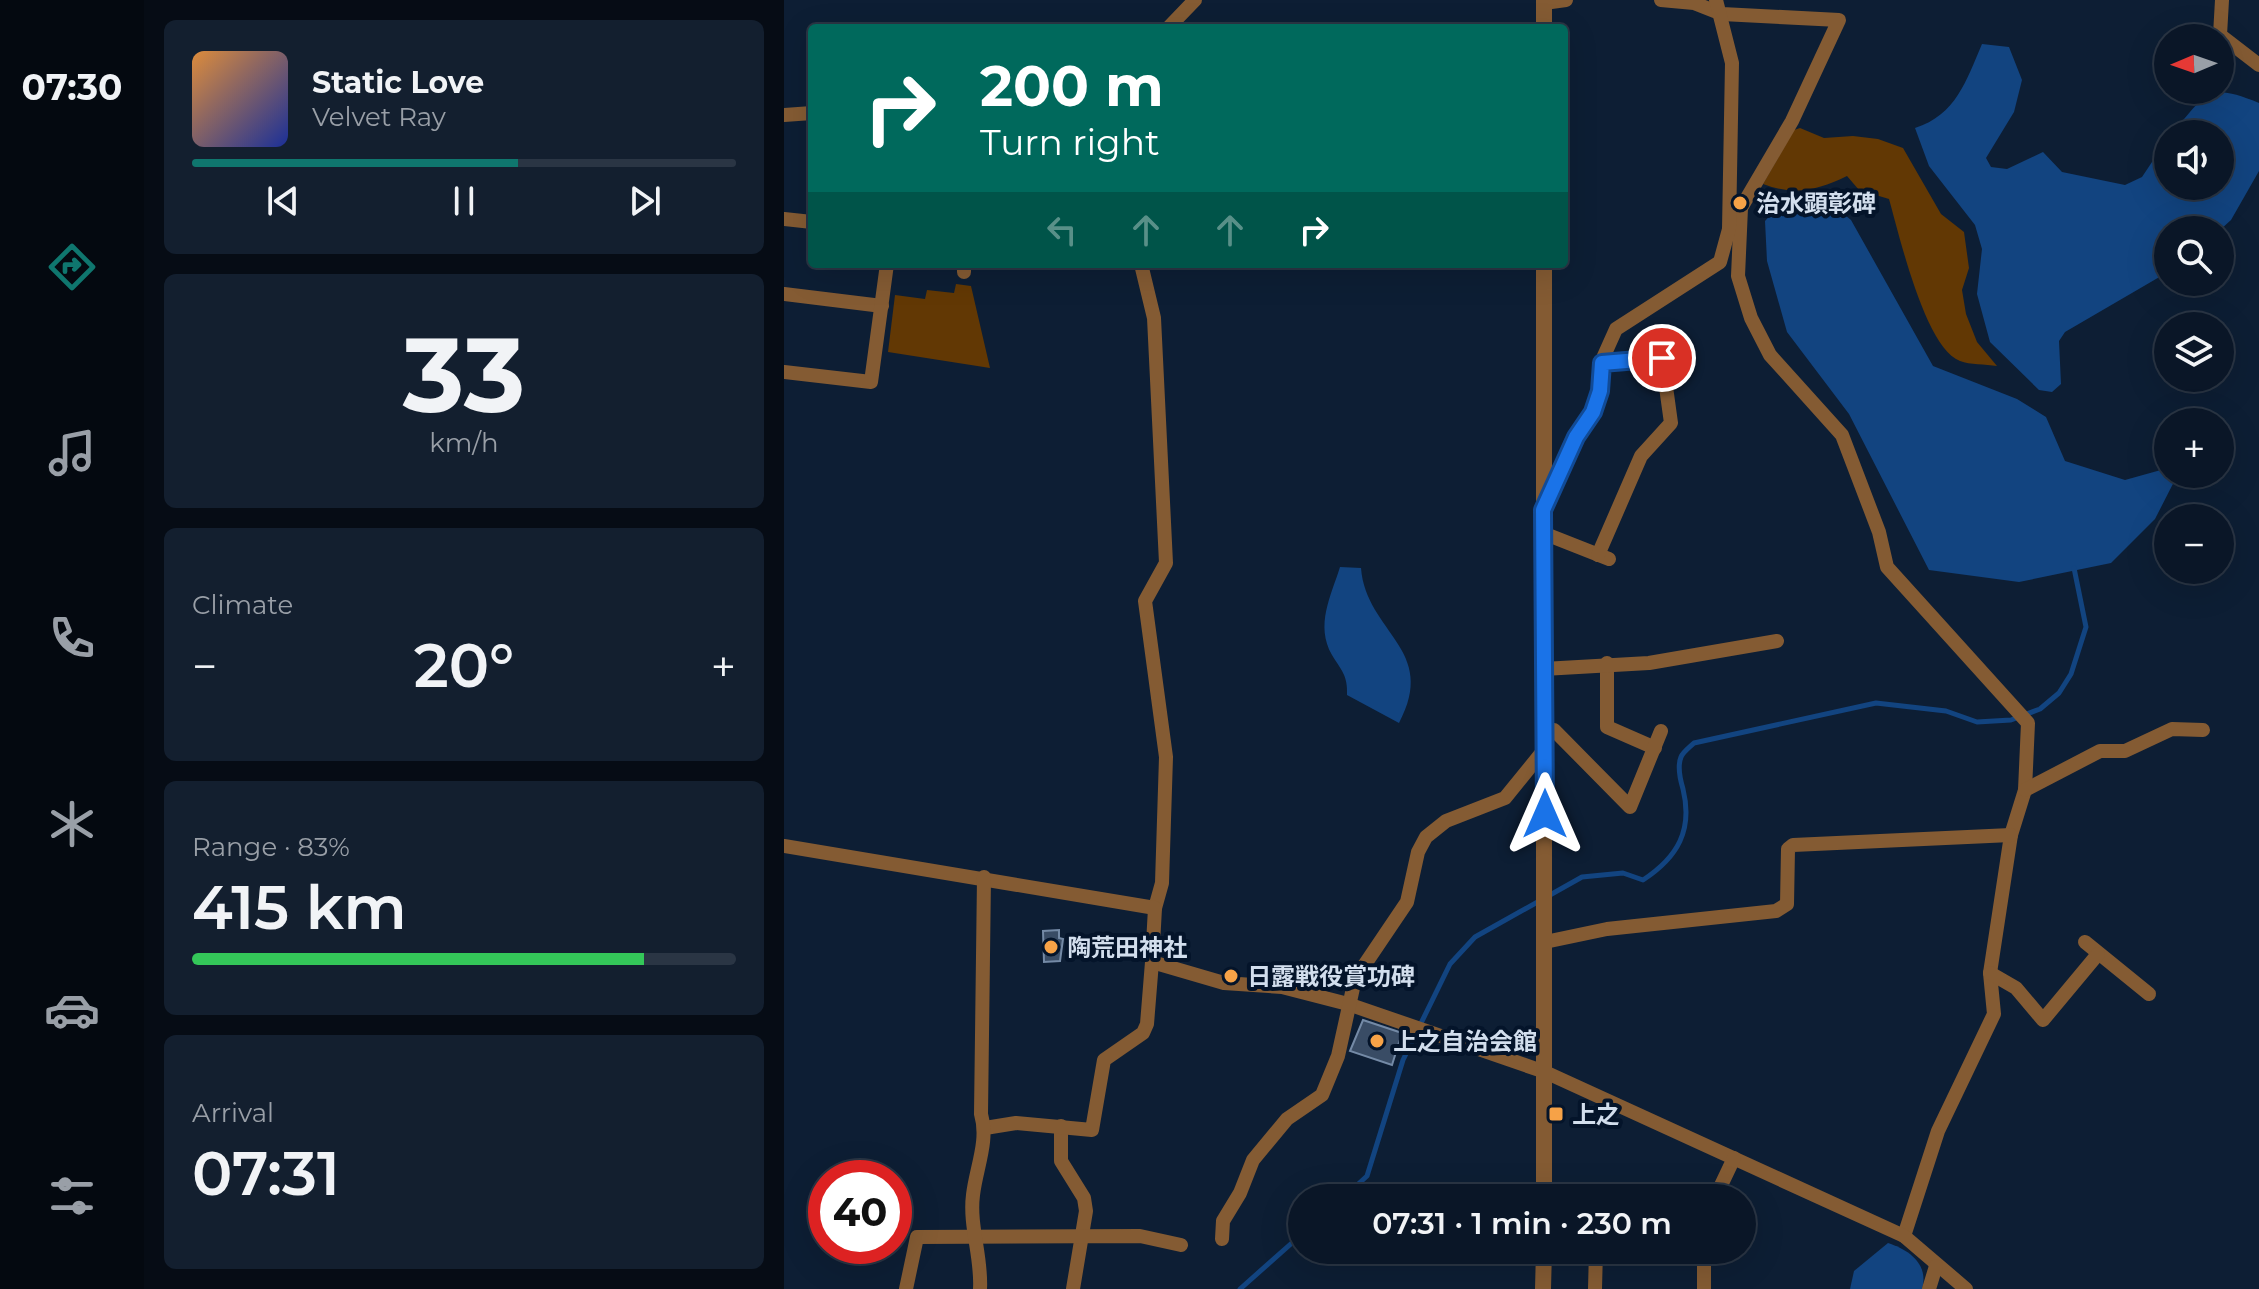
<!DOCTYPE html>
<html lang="en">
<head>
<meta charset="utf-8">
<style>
  :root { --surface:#0a1627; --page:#131f2f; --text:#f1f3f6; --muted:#999fa7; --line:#2a3544; --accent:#0f766e }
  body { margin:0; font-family:Montserrat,"Noto Sans JP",sans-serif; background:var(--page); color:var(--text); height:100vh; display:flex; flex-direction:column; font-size:30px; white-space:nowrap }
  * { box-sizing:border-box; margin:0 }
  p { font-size:26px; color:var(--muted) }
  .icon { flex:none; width:44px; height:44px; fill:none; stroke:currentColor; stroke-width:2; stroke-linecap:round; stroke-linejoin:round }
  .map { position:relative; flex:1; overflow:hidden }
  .panel { display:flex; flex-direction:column; gap:20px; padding:20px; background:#060c15; width:640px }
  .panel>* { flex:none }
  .hud { position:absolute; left:24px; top:24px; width:760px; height:244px; border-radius:8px; box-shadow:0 8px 32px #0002,0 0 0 2px var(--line); background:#00695c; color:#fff; overflow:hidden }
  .needle { width:52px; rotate:268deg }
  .buttons { position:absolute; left:1370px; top:24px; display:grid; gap:16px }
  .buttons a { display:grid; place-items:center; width:80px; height:80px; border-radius:50%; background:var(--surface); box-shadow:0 8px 32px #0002,0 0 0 2px var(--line); font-size:40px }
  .speed { position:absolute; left:24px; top:1160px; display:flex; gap:16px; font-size:40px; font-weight:700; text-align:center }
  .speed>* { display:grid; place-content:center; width:104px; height:104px; border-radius:50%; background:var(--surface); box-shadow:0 8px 32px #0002,0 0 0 2px var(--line); line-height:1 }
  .speed .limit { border:12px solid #d22; background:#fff; color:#111 }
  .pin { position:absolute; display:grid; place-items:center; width:68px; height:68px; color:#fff; margin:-34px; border:4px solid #fff; border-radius:50%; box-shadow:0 2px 8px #0007 }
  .me { position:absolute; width:88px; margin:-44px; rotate:0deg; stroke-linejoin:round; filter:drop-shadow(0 0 6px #0008) }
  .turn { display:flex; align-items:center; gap:28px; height:168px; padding:0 40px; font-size:36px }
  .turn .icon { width:104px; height:104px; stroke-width:2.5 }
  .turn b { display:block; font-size:56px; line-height:68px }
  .lanes { display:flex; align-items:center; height:76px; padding:0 40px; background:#0003; justify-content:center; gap:40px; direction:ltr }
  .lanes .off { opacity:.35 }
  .big { font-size:60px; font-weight:600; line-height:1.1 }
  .panel .tile { flex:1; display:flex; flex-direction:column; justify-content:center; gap:12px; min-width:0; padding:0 28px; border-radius:12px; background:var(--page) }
  .panel .dial { align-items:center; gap:0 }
  .dial b { font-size:104px; line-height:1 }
  .song { display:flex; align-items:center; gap:24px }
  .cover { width:96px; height:96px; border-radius:12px; background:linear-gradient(135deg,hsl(30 70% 55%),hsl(230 70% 35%)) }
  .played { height:8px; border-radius:4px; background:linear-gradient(90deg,var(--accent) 60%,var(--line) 60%) }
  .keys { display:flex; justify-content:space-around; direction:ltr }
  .heat { display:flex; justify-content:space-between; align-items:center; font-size:44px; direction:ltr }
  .charge { height:12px; border-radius:6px; background:linear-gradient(90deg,#34c759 83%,var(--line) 0) }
  .trip { position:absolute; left:504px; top:1184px; width:468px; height:80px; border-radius:40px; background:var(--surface); box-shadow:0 8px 32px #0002,0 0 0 2px var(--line); font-weight:600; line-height:80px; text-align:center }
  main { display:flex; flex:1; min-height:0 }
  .menu { display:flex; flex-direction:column; width:144px; justify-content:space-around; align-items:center; background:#040910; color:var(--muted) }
  .menu .icon { width:56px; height:56px }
  .menu .selected { color:var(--accent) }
  .menu b { font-size:36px; color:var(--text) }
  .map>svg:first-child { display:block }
  .green { fill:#623804 }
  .water { fill:#124480 }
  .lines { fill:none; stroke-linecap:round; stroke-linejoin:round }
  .stream { stroke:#124480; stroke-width:5 }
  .building { fill:#394c65; stroke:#748aa6; stroke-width:2 }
  .minor { stroke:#845b33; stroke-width:14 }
  .tertiary { stroke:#845b33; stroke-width:16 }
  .route-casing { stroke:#114b97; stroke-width:20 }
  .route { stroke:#1a73e8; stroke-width:14 }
  .poi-dot { fill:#f6a247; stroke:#04142a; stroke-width:3 }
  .labels { text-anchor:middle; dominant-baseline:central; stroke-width:8; stroke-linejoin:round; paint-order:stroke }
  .poi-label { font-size:24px; font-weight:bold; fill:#d2deed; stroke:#04142a; text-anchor:start }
</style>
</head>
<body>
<main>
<nav class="menu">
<b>07:30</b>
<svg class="icon selected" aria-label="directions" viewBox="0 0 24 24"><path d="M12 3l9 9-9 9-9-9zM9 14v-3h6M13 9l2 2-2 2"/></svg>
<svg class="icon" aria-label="music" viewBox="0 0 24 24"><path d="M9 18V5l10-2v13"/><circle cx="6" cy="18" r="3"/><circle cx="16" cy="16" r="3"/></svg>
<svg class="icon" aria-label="phone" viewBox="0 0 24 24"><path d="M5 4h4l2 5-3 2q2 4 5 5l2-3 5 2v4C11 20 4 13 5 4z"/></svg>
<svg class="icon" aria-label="climate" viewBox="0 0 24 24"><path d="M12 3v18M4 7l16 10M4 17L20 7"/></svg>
<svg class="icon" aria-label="car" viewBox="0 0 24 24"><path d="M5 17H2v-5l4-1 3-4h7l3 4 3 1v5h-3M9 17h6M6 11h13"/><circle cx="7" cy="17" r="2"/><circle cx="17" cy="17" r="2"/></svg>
<svg class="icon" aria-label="filters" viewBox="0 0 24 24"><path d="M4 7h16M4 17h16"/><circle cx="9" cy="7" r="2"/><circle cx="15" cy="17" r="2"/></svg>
</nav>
<section class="panel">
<div class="tile">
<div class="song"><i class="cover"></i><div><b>Static Love</b><p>Velvet Ray</p></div></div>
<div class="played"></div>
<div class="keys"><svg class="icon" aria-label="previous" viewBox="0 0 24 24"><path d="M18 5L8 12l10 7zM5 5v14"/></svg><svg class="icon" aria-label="pause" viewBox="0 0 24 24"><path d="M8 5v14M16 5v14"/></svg><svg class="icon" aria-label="next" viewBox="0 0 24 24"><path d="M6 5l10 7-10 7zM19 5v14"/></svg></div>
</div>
<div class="tile dial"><b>33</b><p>km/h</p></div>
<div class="tile"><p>Climate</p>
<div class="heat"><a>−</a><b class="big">20°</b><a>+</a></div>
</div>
<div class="tile"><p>Range · 83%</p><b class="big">415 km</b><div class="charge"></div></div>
<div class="tile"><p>Arrival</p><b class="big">07:31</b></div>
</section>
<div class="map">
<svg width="1475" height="1289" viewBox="0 0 1475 1289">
  <rect width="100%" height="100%" fill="#0d1e34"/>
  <!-- green -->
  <g class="green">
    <path d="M1016,128L1040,138L1069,136L1094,139L1119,148L1157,214L1180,232L1185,268L1178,290L1182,314L1193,342L1213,366C1201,364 1186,365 1176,361C1141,348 1115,234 1105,199L1075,190L1063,176C1034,190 1010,196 979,184L1010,130Z"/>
    <polygon points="172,284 187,286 206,368 104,352 111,295 141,299 143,290 170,293"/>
  </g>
  <!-- water -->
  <g class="water">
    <path d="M1198,44L1225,47L1238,80L1230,112L1202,158L1207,167L1223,169L1259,152L1278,172L1341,185L1358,177L1384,138V186H1436V134H1387C1424,94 1420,81 1475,103V171L1447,220L1436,230H1384V272L1281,332L1275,341L1277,384L1268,392L1255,390L1206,342L1193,294L1198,249L1191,225L1145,166L1131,128C1172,115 1182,81 1198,44Z"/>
    <polygon points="1040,198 1067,220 1149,366 1233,399 1262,417 1281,461 1341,480 1384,468 1384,474 1394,474 1371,519 1327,563 1235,582 1145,570 1065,414 1003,332 983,261 981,221 994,207 1018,207"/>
    <path d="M556,567L577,568C582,633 655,649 615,723L563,695C564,675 557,670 548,655C531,625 547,596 556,567Z"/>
    <path d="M1104,1243C1126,1250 1145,1265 1138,1289H1066L1070,1271Z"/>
  </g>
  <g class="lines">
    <!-- stream -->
    <g class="stream">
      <path d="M559,1198L583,1176L619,1060L666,964L691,937L798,877L839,873L859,880C894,857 909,830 899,789C896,779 893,767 897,757C899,752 906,747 910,743L1092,703L1162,711L1193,722L1227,720L1256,709L1275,693L1287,674L1302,627L1290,568"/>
      <polyline points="456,1289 518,1234"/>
    </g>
  </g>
  <!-- building -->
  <g class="building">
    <polygon points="275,930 275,938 279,939 276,961 260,962 259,931"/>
    <polygon points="579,1020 618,1033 608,1065 566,1051"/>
  </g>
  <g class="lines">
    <!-- minor -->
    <g class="minor">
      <polyline points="877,0 910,3 938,14 1055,20 1008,121 957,208 949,209"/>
      <polyline points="1438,0 1436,35 1475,65"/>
      <polyline points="760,3 782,0"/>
      <polyline points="384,28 411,0"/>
      <polyline points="0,115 28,113"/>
      <polyline points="957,208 954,276 967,318 986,355 1058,435 1095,532 1103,567 1244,723 1241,790 1227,835 1206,973 1210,1014 1154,1131 1120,1236"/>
      <polyline points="0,219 28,222"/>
      <polyline points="357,264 370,318 382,563 361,601 382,757 378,883 371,908"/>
      <polyline points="180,272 180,264"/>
      <polyline points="0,294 98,306"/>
      <polyline points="0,372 87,382 103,264"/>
      <polyline points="761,507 792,437 809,412 816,391 819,358 832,329 936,262 945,229 948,63 932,0"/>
      <polyline points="759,533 825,559"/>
      <polyline points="814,555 857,456 887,423 878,358 818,363"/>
      <polyline points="823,663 823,727 871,748"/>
      <polyline points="759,669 865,663 993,641"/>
      <polyline points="760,730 770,730 846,807 877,731"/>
      <polyline points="1241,790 1316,751 1341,751 1388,729 1419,730"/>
      <polyline points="0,846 371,908 368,962 440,983 498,987 564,1004 761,1072 1120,1236 1182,1289"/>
      <polyline points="761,942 823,929 992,911 1003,904 1004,849 1009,845 1227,835"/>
      <polyline points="1301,942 1365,994"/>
      <polyline points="1206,973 1232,988 1259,1020 1314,954"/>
      <polyline points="277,1126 277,1161 300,1198 302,1211 289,1289"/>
      <polyline points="201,1128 232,1123 308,1130 320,1060 359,1033 363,1024 368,962"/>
      <polyline points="931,1198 950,1158"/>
      <polyline points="438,1239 439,1221 456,1193 469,1160 503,1119 538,1095 554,1056 571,979 623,902 634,852 642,837 662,821 721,798 760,750"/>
      <polyline points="920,1250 920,1289"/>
      <polyline points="122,1289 133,1237 356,1236 397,1245"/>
      <path d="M196,1289C198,1257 185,1226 189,1195C192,1168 205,1141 197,1114L200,877"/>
      <polyline points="811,1289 812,1250"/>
      <polyline points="1145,1289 1152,1266"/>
    </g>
    <!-- tertiary -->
    <g class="tertiary">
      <polyline points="760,28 760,0"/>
      <polyline points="760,264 760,1198"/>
      <polyline points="759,1289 760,1250"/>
    </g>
  </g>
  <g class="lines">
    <!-- route casing -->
    <g class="route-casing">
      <polyline id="route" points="761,814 759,510 792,437 809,412 816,391 818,363 878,358"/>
    </g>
    <!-- route -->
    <use href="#route" class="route"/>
  </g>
  <!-- markers -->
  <g class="poi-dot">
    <circle cx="956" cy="203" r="8"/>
    <circle cx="267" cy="947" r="8"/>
    <circle cx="447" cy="976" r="8"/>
    <circle cx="593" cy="1041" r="8"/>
    <rect x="764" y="1106" width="16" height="16" rx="4"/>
  </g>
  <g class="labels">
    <!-- poi labels -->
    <g class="poi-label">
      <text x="972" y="203">治水顕彰碑</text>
      <text x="283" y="947">陶荒田神社</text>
      <text x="463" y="976">日露戦役賞功碑</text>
      <text x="609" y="1041">上之自治会館</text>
      <text x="788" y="1114">上之</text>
    </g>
  </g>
</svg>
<div class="buttons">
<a><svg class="needle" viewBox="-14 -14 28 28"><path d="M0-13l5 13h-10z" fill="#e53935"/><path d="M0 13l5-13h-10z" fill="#999fa7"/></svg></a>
<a><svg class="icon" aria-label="sound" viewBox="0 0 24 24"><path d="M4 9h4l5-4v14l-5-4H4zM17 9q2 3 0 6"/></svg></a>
<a><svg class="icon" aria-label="search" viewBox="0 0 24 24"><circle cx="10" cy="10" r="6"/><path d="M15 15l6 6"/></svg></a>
<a><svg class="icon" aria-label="layers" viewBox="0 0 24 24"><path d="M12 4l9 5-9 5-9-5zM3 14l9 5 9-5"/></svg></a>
<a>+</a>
<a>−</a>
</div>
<div class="speed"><div class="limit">40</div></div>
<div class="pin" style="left:878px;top:358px;background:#d93025"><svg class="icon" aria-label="arrive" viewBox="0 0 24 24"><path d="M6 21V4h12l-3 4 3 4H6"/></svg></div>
<svg class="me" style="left:761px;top:814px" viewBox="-20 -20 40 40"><path d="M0-17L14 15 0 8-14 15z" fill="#1a73e8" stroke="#fff" stroke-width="4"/></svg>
<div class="trip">07:31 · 1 min · 230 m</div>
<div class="hud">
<div class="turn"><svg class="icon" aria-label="right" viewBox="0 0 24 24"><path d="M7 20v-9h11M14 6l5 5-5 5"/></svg><div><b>200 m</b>Turn right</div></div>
<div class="lanes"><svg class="icon off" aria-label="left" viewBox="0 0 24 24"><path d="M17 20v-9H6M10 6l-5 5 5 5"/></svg><svg class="icon off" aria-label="ahead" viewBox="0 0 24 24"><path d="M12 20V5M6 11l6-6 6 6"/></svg><svg class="icon off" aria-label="ahead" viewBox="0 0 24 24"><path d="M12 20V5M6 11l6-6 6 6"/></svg><svg class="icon" aria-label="right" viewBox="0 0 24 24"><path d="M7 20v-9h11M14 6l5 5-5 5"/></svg></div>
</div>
</div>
</main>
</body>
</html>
